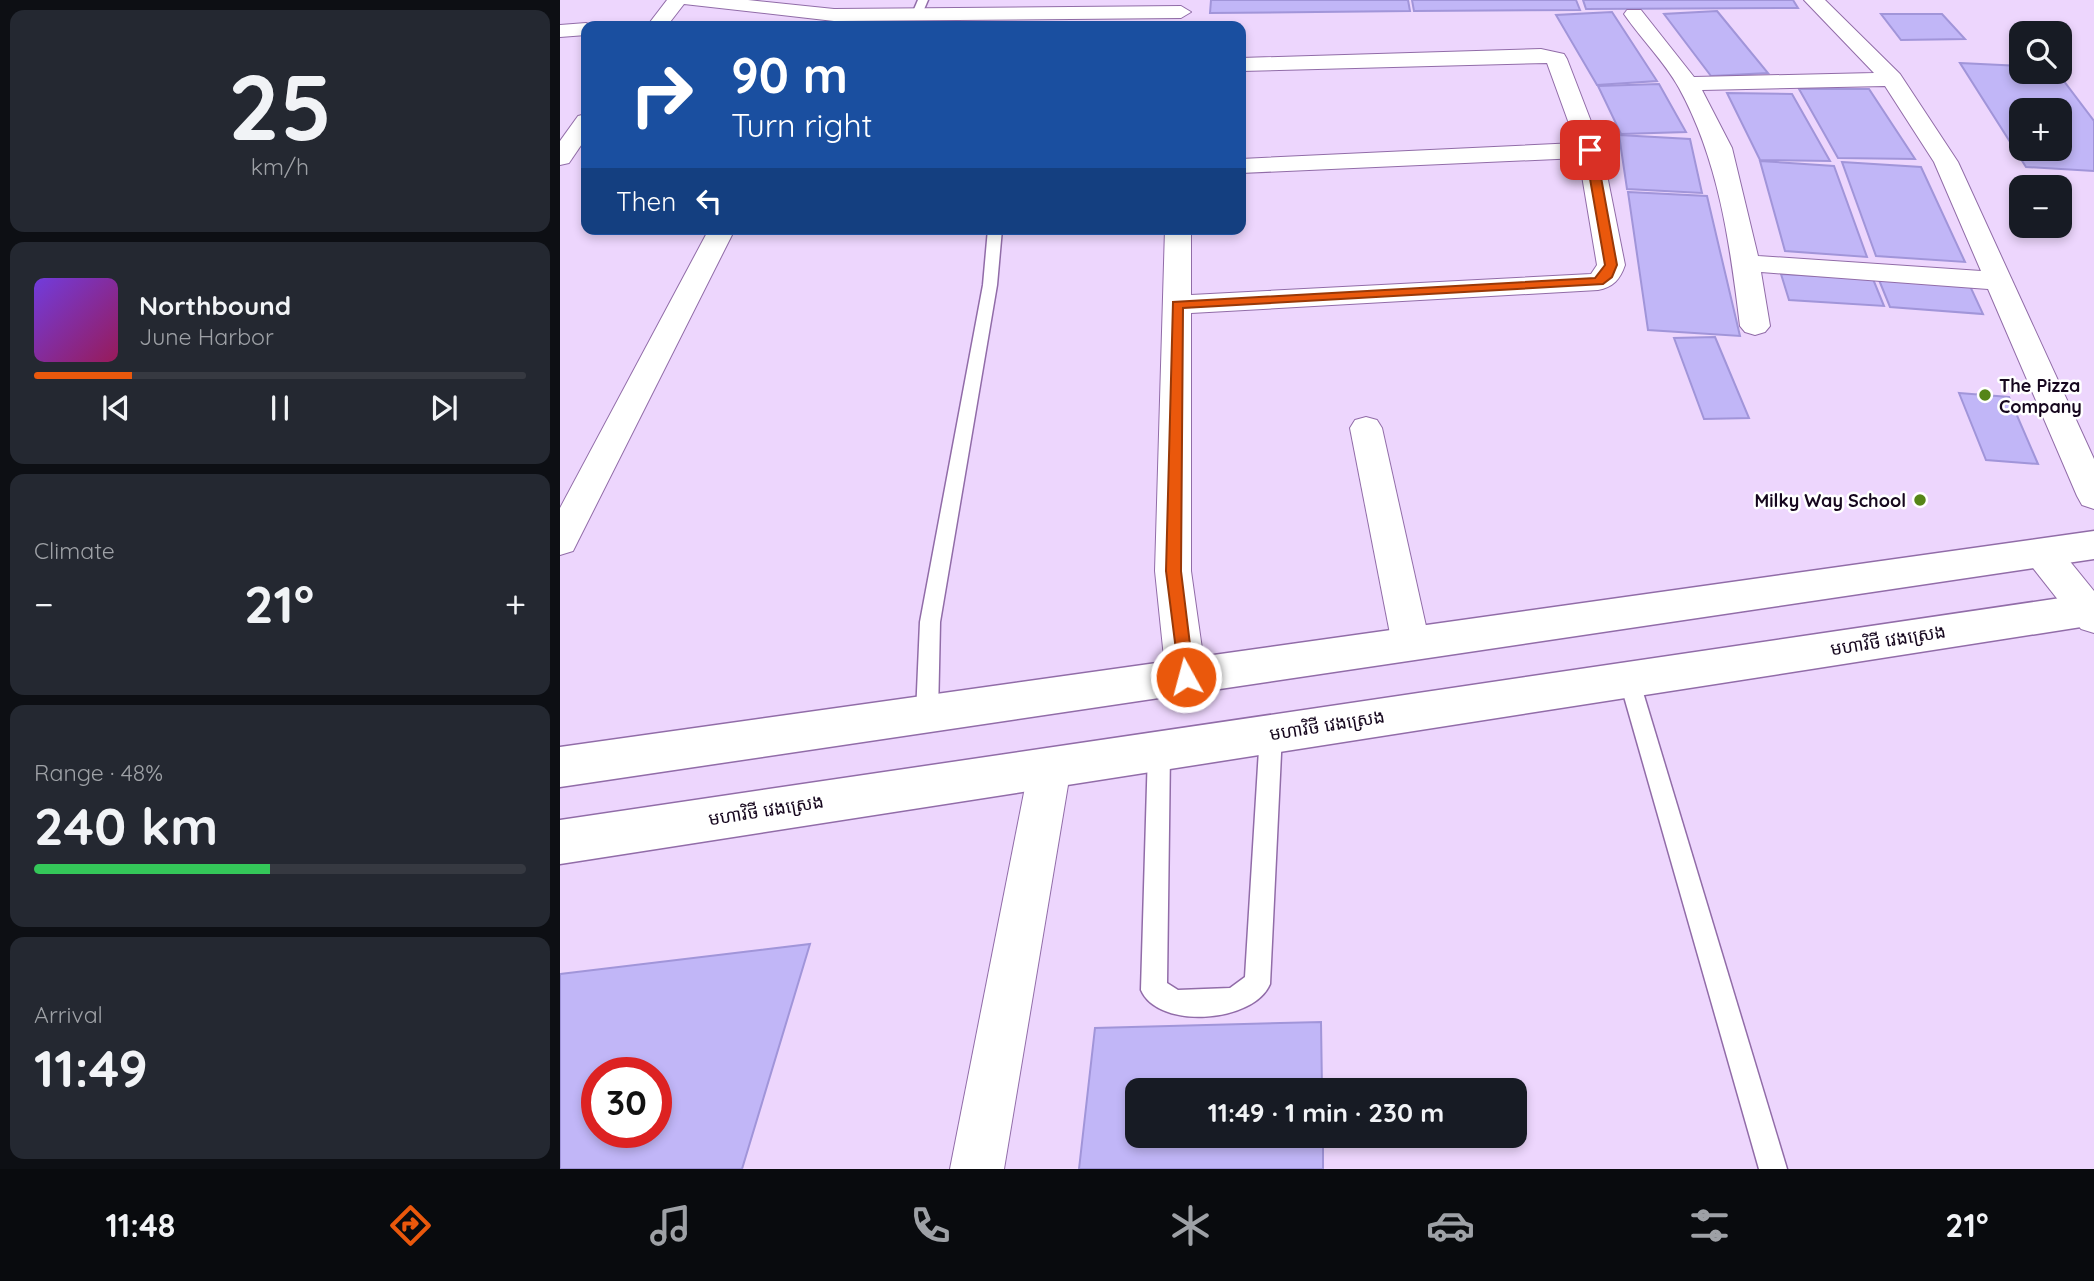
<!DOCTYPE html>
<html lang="en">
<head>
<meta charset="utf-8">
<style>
  :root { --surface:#171b24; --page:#242831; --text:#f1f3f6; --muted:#9ea1a6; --line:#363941; --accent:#ea580c }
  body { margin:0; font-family:Quicksand,"Noto Sans Khmer",sans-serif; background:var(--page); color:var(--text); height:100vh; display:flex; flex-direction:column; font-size:26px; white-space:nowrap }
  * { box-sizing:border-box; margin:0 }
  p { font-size:23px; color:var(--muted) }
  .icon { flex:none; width:38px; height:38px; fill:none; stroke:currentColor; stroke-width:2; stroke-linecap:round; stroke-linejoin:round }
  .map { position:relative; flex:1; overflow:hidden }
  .side { display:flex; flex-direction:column; gap:10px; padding:10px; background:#0d0f14; width:560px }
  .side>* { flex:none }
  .banner { position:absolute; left:21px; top:21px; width:665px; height:214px; border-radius:14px; box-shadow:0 4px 10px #0003; background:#1a4fa0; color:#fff; overflow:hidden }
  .controls { position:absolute; left:1449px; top:21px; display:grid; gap:14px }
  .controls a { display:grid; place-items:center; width:63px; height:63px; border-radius:14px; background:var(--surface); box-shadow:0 4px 10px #0003; font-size:35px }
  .speed { position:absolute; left:21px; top:1057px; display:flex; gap:14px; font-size:35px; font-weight:700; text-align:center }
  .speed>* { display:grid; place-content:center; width:91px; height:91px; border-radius:50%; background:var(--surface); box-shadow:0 4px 10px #0003; line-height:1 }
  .speed .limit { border:10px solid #d22; background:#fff; color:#111 }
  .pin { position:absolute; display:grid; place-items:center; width:60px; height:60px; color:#fff; margin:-30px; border-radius:14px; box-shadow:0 4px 10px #0006 }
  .me { position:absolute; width:77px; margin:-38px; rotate:353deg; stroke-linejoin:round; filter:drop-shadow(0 0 5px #0008) }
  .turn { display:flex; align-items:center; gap:24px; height:147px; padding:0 35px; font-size:32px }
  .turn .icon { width:91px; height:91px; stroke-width:2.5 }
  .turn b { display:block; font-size:49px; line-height:60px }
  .then { display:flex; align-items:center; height:66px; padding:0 35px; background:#0003; gap:14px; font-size:26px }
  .big { font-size:52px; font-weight:800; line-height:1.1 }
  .side .card { flex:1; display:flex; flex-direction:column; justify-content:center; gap:10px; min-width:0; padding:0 24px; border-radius:14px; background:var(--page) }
  .side .dial { align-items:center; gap:0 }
  .dial b { font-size:91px; line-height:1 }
  .song { display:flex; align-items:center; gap:21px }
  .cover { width:84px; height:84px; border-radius:10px; background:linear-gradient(135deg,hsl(260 70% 55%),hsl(330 70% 35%)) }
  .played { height:7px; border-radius:4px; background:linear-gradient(90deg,var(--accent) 20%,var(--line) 20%) }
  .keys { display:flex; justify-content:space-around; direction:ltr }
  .heat { display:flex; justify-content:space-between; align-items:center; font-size:38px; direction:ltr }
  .charge { height:10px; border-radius:5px; background:linear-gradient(90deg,#34c759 48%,var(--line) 0) }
  .trip { position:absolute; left:565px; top:1078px; width:402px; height:70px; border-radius:14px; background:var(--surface); box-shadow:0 4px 10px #0003; font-weight:800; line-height:70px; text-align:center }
  .tab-bar { display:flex; height:112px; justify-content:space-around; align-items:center; background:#090b0e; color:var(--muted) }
  .tab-bar .icon { width:49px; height:49px }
  .tab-bar .on { color:var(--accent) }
  .tab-bar b { font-size:32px; color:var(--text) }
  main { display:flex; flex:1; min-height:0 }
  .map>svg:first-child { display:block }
  .building { fill:#c1b6f7; stroke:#a195d9; stroke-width:2; fill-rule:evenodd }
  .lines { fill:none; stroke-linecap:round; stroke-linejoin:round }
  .lane-casing { stroke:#916ca8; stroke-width:3 }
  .street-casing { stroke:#916ca8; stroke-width:2 }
  .primary-casing { stroke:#916ca8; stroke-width:3 }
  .lane { fill:#fff; fill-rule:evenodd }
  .street { fill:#fff; fill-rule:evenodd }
  .primary { fill:#fff; fill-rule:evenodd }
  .route { fill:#ea580c; stroke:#983908; stroke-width:2 }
  .poi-dot { fill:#558518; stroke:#fff; stroke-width:2.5 }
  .labels { text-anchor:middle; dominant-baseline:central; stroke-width:5; stroke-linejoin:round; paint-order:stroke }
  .poi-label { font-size:18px; font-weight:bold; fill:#16071e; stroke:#fff; text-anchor:start }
  .street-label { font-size:18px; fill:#16071e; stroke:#fff }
</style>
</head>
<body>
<main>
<section class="side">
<div class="card dial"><b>25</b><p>km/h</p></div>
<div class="card">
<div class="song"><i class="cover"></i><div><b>Northbound</b><p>June Harbor</p></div></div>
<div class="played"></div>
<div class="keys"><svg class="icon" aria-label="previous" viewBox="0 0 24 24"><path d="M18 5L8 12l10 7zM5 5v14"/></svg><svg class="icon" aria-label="pause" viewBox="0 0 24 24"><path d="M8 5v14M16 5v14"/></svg><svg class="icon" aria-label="next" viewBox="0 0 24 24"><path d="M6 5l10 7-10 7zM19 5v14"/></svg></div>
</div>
<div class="card"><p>Climate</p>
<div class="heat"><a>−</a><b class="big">21°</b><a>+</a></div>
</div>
<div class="card"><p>Range · 48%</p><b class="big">240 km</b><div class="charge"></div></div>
<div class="card"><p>Arrival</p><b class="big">11:49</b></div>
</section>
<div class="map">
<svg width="1534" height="1169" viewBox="0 0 1534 1169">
  <rect width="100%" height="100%" fill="#edd6fd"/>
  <!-- building -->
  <g class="building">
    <polygon points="651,0 848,0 850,11 650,13"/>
    <polygon points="852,0 1016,0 1020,10 854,11"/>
    <polygon points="1023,0 1233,0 1238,8 1026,9"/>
    <polygon points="1157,11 1208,73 1151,76 1104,14"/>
    <polygon points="1052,12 1097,81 1037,85 996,15"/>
    <polygon points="1321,14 1382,14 1405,39 1341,40"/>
    <path d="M1400,63L1461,66V72H1497L1534,121V171L1466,167ZM1461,110H1500V149H1461Z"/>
    <polygon points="1099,84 1126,132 1061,134 1038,86"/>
    <polygon points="1239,89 1309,89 1355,159 1278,158"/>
    <polygon points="1167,93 1232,94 1270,161 1200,160"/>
    <polygon points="1059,135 1130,139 1142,193 1067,189"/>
    <polygon points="1200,161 1274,166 1307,257 1225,251"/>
    <polygon points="1282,162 1361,167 1405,262 1316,256"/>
    <polygon points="1068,192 1147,196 1180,336 1088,330"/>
    <polygon points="1221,274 1313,279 1324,306 1229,300"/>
    <polygon points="1319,280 1410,286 1423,314 1330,307"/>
    <polygon points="1155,337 1189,418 1144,419 1114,338"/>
    <polygon points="1399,393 1449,397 1478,464 1426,460"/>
    <path d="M250,944L182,1169H0V974ZM37,1073H96V1132H37Z"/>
    <polygon points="761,1022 762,1090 578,1090 578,1136 763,1136 763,1169 519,1169 535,1028"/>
  </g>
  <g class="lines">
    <!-- lane casing -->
    <g class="lane-casing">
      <g id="lane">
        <polygon points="358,0 368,0 362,14 357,17 352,14"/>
        <polygon points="428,229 442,229 437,285 380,622 378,714 374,721 367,723 360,721 356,714 360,622 423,285"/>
        <polygon points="1069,670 1076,673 1079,679 1227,1169 1199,1169 1059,679 1062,673"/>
        <path d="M711,724L719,726L722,733L710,984C694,1023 598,1030 581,990L588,751L591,744L599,741L607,744L610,751L607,983L618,990L670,988L685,977L700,733L703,726Z"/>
      </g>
    </g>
    <!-- street casing -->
    <g class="street-casing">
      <g id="street">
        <polygon points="107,0 188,0 274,9 621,6 631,12 621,18 274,21 124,4 107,26 87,26"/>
        <path d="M1244,0H1265L1340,74L1398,162L1534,459V509L1522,505L1517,496L1428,289L1201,272L1210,326L1205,332L1195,335L1185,332L1180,326C1170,244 1159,161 1119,88C1104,61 1081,39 1064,14L1067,10H1081L1134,77L1314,73ZM1325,86L1374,162L1421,271L1198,256L1172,148L1142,90Z"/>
        <polygon points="26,23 34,26 26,26 26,35 0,37 0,25"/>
        <path d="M981,49L1004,54L1007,59L1042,150L1065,265C1060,280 1053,287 1038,290L631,313V571L646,677L640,689L626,694L612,689L606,677L595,571L605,229H631V295L1031,274L1037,265L1019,158L681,173V159L1016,143L987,63L681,71V58Z"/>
        <polygon points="26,114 26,138 9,163 0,165 0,141 18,116"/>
        <polygon points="149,229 175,229 18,541 13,551 0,555 0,508"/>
        <polygon points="806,417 817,420 822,428 870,644 865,655 851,660 837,655 832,644 790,428 795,420"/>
        <polygon points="1482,539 1495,543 1534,591 1534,633 1521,629 1469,563 1464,553 1469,543"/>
        <polygon points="490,748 505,754 511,767 444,1169 390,1169 469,767 475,754"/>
      </g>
    </g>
    <!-- primary casing -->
    <g class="primary-casing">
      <g id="primary">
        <polygon points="1534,531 1534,559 0,787 0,747"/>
        <polygon points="1534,593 1534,625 0,864 0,820"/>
      </g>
    </g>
    <!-- lane -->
    <use href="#lane" class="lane"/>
    <!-- street -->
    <use href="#street" class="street"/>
    <!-- primary -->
    <use href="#primary" class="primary"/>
  </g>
  <!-- route -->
  <polygon class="route" points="1030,147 1036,150 1057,265 1052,277 1043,284 623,308 621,571 634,677 632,682 620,682 606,571 613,302 1035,278 1045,265 1025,150"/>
  <!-- markers -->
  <g class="poi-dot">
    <circle cx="1425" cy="395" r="7"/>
    <circle cx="1360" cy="500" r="7"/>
  </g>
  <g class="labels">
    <!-- poi labels -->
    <g class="poi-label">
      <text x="1439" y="385">The Pizza<tspan x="1439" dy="21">Company</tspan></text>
      <text x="1346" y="500" text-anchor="end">Milky Way School</text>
    </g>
    <!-- street labels -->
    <g class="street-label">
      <text transform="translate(1328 640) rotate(-9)">មហាវិថី វេងស្រេង</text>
      <text transform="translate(767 725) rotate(-9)">មហាវិថី វេងស្រេង</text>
      <text transform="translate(206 810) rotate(-9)">មហាវិថី វេងស្រេង</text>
    </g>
  </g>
</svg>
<div class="controls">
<a><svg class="icon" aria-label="search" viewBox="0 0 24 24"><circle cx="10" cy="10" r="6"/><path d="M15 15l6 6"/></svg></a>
<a>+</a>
<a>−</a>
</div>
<div class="speed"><div class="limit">30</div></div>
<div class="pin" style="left:1030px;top:150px;background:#d93025"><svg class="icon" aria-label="arrive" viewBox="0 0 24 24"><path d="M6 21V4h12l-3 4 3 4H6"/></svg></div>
<svg class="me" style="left:626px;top:677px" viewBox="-20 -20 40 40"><circle r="17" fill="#ea580c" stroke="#fff" stroke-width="3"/><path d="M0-11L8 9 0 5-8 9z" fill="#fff"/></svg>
<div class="trip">11:49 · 1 min · 230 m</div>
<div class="banner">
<div class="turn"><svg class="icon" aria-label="right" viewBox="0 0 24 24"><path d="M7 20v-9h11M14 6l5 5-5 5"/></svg><div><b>90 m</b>Turn right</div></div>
<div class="then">Then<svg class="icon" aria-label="left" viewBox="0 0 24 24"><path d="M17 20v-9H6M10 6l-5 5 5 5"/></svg></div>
</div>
</div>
</main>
<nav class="tab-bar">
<b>11:48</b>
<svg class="icon on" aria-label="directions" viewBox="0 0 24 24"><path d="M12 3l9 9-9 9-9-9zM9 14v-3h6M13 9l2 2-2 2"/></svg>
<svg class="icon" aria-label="music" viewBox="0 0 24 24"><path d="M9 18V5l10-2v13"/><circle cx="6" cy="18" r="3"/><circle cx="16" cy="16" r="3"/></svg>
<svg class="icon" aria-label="phone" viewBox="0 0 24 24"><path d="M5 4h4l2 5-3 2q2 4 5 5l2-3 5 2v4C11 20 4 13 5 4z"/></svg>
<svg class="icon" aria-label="climate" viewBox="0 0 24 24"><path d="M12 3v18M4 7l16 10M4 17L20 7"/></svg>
<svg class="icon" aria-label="car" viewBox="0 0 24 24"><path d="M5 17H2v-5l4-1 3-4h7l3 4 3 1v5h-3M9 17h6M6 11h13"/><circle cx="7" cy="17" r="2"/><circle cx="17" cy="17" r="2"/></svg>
<svg class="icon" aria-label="filters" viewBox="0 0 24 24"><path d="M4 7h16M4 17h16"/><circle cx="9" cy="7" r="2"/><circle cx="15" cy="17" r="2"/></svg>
<b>21°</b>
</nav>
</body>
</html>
